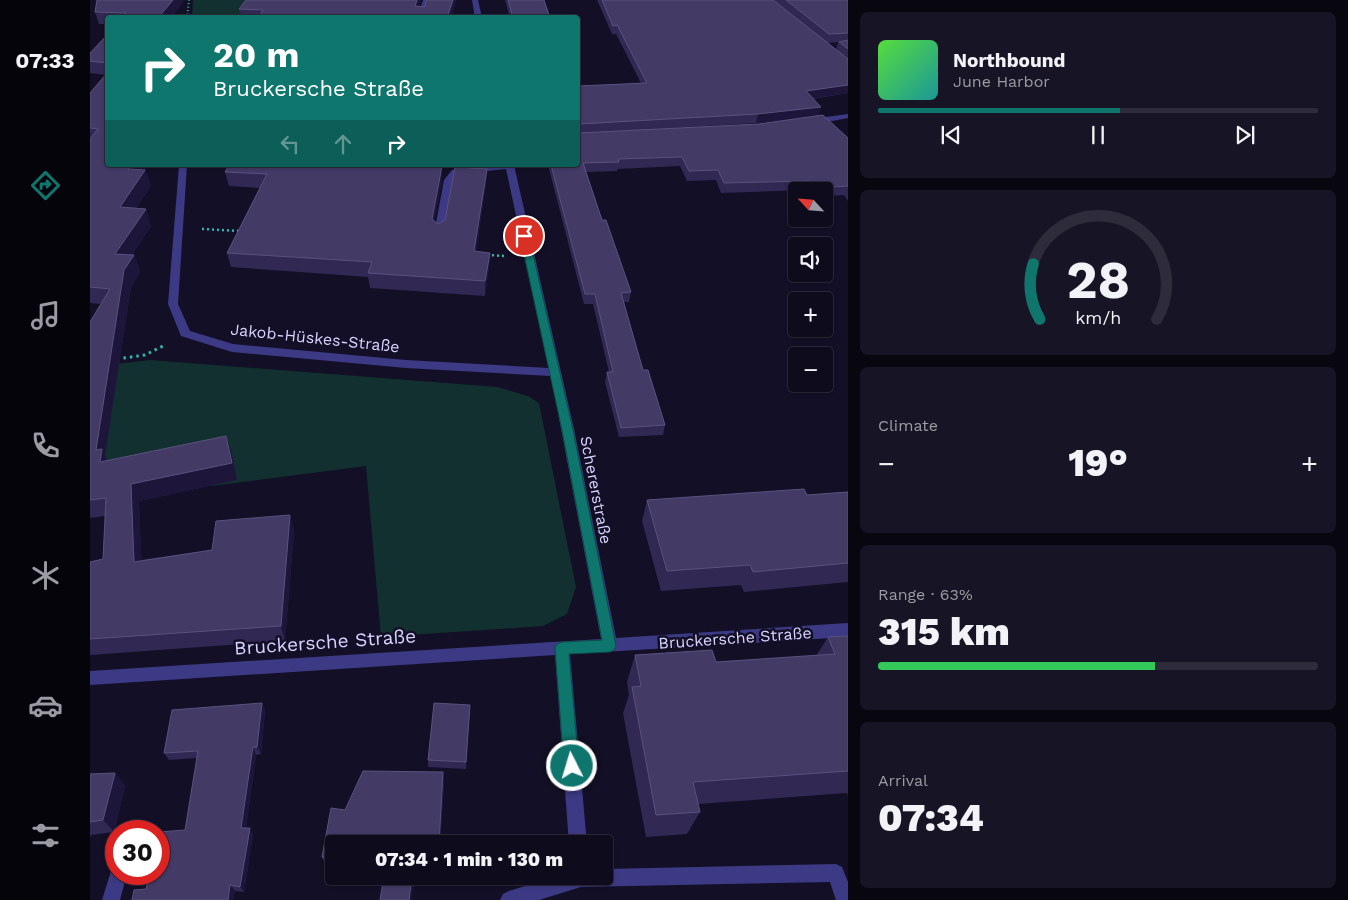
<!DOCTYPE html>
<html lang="en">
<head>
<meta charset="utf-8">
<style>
  :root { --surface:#0e0b1c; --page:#171425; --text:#f1f3f6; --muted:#9b9ba3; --line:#2e2b3b; --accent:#0f766e }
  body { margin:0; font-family:"Work Sans",sans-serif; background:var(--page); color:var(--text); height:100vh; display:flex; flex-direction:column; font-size:19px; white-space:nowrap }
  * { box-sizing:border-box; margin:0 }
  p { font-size:16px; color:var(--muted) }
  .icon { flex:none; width:28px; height:28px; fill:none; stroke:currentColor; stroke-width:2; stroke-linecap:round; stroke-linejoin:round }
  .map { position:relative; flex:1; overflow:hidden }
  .panel { display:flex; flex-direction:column; gap:12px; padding:12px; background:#08060f; width:500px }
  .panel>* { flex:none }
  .banner { position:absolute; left:15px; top:15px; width:475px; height:152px; border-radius:5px; box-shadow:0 1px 4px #0004,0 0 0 1px var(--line); background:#0f766e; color:#fff; overflow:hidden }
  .needle { width:32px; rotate:296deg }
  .tools { position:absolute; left:698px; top:182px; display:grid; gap:10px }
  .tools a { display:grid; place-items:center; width:45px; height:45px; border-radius:5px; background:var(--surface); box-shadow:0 1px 4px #0004,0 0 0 1px var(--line); font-size:25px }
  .speed { position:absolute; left:15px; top:820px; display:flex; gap:10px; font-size:25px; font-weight:700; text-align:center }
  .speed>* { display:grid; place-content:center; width:65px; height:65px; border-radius:50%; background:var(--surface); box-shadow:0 1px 4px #0004,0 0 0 1px var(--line); line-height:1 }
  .speed .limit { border:8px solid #d22; background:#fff; color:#111 }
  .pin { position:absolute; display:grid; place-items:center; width:42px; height:42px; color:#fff; margin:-21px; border:2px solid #fff; border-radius:50%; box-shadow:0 1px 5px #0007 }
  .me { position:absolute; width:55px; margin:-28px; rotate:355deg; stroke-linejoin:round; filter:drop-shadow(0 0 4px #0008) }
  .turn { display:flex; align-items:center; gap:18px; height:105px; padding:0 25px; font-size:22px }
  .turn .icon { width:65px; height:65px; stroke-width:2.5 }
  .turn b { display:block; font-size:35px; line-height:42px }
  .lanes { display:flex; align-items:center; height:48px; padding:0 25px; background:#0003; justify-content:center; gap:25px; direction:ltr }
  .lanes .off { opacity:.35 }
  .big { font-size:38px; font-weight:800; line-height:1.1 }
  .panel .card { flex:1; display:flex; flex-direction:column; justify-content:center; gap:8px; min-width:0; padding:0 18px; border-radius:8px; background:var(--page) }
  .panel .dial { align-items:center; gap:0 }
  .dial svg { height:130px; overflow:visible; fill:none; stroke:var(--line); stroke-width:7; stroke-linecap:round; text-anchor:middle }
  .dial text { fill:var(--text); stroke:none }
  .song { display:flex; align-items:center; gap:15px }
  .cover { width:60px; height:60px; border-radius:8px; background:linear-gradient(135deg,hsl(110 70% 55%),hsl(180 70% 35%)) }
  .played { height:5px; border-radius:2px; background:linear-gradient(90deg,var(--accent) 55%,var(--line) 55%) }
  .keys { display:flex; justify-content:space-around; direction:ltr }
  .heat { display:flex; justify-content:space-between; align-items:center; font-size:28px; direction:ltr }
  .charge { height:8px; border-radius:4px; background:linear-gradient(90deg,#34c759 63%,var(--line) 0) }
  .trip { position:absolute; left:235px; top:835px; width:288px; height:50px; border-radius:5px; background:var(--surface); box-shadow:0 1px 4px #0004,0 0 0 1px var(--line); font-weight:800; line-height:50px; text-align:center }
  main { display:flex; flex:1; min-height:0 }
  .menu { display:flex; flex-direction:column; width:90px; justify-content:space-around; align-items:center; background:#06040b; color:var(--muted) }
  .menu .icon { width:35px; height:35px }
  .menu .active { color:var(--accent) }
  .menu b { font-size:22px; color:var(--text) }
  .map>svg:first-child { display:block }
  .green { fill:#12302f }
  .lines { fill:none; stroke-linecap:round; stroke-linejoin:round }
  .path-far2 { stroke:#2fb8b0; stroke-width:2; stroke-dasharray:1 2.5; stroke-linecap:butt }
  .path-far1 { stroke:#2fb8b0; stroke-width:2.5; stroke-dasharray:2 3; stroke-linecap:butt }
  .path { stroke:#2fb8b0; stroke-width:3; stroke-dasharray:2.5 4; stroke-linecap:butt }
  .minor { fill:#3d3a85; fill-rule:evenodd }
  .wall { fill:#312854; fill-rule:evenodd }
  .shaded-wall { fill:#1d163a }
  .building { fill:#433a66; stroke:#5a527e }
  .route { fill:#0f766e; stroke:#0a4d48 }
  .labels { text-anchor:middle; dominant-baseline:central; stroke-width:5; stroke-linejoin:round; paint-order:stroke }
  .street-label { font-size:16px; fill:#d9d4ff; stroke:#130f26 }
  .near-street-label { font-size:19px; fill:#d9d4ff; stroke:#130f26 }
</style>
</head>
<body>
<main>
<nav class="menu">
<b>07:33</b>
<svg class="icon active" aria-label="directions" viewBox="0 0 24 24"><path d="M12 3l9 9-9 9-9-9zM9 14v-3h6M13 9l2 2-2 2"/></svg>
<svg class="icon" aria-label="music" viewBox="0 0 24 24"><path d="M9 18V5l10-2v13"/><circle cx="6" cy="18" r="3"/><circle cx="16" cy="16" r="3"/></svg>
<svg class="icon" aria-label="phone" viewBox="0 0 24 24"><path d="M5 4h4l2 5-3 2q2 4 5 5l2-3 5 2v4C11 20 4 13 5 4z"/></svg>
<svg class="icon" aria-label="climate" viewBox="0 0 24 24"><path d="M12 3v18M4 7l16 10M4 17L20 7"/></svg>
<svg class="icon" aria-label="car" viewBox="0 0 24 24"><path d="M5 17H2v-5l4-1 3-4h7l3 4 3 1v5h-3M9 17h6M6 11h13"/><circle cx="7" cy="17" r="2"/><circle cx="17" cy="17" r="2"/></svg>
<svg class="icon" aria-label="filters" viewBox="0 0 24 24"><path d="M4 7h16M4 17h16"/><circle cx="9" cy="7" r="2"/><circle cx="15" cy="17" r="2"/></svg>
</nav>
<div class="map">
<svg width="758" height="900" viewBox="0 0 758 900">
  <rect width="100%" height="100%" fill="#130f26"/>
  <!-- green -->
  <g class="green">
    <polygon points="103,0 162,0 151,17 102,18"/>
    <polygon points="60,360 407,387 438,396 449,403 486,587 477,614 453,626 291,637 276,466 122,486 119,457 0,468 0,367"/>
  </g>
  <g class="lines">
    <!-- path-far2 -->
    <polyline class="path-far2" points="97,18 99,0"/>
    <!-- path-far1 -->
    <g class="path-far1">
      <polyline points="112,229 150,231"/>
      <polyline points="397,255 416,256"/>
    </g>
    <!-- path -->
    <polyline class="path" points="27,359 55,355 75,345"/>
    <!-- minor -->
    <g class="minor">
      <polygon points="333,0 339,0 334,18 327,18"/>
      <polygon points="382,0 388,0 392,18 385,18"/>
      <polygon points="758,114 758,118 721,125 717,122 721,119"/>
      <polygon points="89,165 97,165 88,304 100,331 143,344 316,360 459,368 416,169 368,174 364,180 354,234 349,237 344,234 354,180 362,170 405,165 424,165 484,429 526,638 758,623 758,637 480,654 497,844 479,844 465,655 0,685 0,671 511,639 461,376 316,368 142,352 91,336 78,304"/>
      <polygon points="746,864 752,867 758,882 758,900 746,900 740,882 491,887 449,900 410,900 413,894 419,891 467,876 514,876 514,869"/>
      <polygon points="26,866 26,874 37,874 30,900 12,900 22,868"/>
    </g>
  </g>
  <!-- wall -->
  <g class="wall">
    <polygon points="7,0 81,18 18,18 18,24 9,24 5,12"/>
    <polygon points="156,0 331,0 329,6 335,7 336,0 366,0 361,18 151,18 149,9"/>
    <polygon points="415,0 454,0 460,18 420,18"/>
    <path d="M507,0H758V93L723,99L728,115L758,138V201L754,195L738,196L736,193H734V191H716V190L631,193L626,180L597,181L590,166L528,169L527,171L496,172L512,220L541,292L539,302H534L553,370L575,425L573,435L529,437L515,382L517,372H519L503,304H494L458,165H488V86L551,83L526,34H522ZM748,42L746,49L738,43ZM717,117L669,124L565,129L666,123Z"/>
    <polygon points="18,34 18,165 58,165 55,170 61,186 46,208 61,226 42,255 44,255 50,272 41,287 15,456 17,460 142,453 147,480 49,501 51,560 122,550 200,515 204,531 195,641 0,655 0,562 13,559 15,516 0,518 0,322 11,304 0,303 0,93 16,75 0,73 0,53"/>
    <polygon points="344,166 352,166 352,181 344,221 348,224 355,220 397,169 396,183 386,252 400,253 399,267 395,296 280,288 278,277 141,267 137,253 170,188 139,186 135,172"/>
    <polygon points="758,492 758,582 654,592 651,585 571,591 552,521 557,500 717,495"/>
    <polygon points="758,636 758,796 757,793 608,804 610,812 597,834 556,837 533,713 539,695 537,682 545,655 626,662 726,656 738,637"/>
    <polygon points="172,703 175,711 171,754 166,755 156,828 163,835 154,892 145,891 143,900 42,900 56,889 95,830 107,758 79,760 74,753"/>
    <polygon points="380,705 376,769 338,767 338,760"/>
    <polygon points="353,772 354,783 350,844 244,844 244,876 324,876 321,900 290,900 293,883 241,879 237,870 237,867 236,866 232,857 255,810"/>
    <polygon points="25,773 35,786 24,832 1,835 0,837 0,774"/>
  </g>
  <!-- shaded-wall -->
  <g class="shaded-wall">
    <polygon points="83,0 95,0 81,18 68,18"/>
    <polygon points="327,0 331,0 326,18 325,6"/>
    <polygon points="363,0 366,0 361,18 357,18"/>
    <polygon points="758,85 758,93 713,100 716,91"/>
    <polygon points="731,107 728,116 666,123 668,114"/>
    <polygon points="41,165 58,165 44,185 38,169"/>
    <polygon points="352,166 352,181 342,234 342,219"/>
    <polygon points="397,169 396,183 384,266 384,251"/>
    <polygon points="55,170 61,186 36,223 30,207"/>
    <polygon points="56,209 61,226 31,271 25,254"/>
    <polygon points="400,253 399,267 395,296 395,281"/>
    <polygon points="44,255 50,272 41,287 15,456 20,466 10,462 6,450 34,270"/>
    <polygon points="136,436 142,453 147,480 49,501 52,577 44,562 41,484"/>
    <polygon points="200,515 204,531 195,641 191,626"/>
    <polygon points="172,703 175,711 171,754 167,747"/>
    <polygon points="380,705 380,712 376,769 376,762"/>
    <polygon points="163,747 166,755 155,834 151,828"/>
    <polygon points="353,772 354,783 350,844 349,844"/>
    <polygon points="25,773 35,786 24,832 13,820"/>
    <polygon points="160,828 163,835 154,892 150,887"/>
    <polygon points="322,876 324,876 321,900 319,900"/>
    <polygon points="140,885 145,891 143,900 138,900"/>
  </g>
  <!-- building -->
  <g class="building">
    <polygon points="7,0 83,0 68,18 32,18 36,13 5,12"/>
    <polygon points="156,0 327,0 325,6 335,7 336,0 363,0 357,18 169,18 173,10 149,9"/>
    <polygon points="418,0 454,0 460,18 423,18"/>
    <polygon points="512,0 683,0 758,59 758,85 716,91 731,107 668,114 489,124 488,129 488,86 557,83 527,25 523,26"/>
    <polygon points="696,0 758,0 758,33 739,34"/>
    <polygon points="18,34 18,63 0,61 0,53"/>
    <polygon points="758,40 758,49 749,42"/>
    <polygon points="17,73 18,165 41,165 38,169 55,170 30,207 56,209 25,254 44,255 34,270 6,450 12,449 10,462 136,436 142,463 41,484 44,562 122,550 126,521 200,515 191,626 0,639 0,562 13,559 16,498 0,500 0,322 20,289 0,287 0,139 8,129 0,128 0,93"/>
    <polygon points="733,115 758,138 758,186 741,187 740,183 721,184 719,181 634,183 628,170 599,171 592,157 528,159 529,162 493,163 512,220 516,220 541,292 531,293 553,370 558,370 575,425 531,428 517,372 523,372 505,294 495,294 461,165 488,165 488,131 489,133 669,124"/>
    <polygon points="139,165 342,165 352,166 342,219 348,224 355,220 365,167 397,169 384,251 400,253 395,281 278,273 282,262 137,253 177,174 135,172"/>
    <polygon points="714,489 717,495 758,492 758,563 663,572 660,565 577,571 557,500"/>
    <polygon points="758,636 758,771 603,782 610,812 566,815 542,687 551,686 545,655 622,650 626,662 745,654 738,637"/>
    <polygon points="172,703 167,747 163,747 151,828 160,828 150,887 140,885 138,900 42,900 44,890 56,889 59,874 69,874 69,832 95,830 108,751 74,753 82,710"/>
    <polygon points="344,703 380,705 376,762 338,760"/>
    <polygon points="273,771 353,772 349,844 244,844 244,871 237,870 238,859 232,857 241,808 255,810"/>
    <polygon points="25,773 13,820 0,822 0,774"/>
    <polygon points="294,876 322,876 319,900 290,900"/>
  </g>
  <!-- route -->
  <polygon class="route" points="434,233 439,236 483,430 526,646 524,650 520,652 479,654 489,766 487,771 482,773 476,771 474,766 465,648 467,644 472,642 512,640 472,430 430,236"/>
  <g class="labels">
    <!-- street labels -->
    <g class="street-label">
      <text transform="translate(225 338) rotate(6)">Jakob-Hüskes-Straße</text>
      <text transform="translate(506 490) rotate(79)">Schererstraße</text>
      <text transform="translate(645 638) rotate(-4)">Bruckersche Straße</text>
    </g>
    <!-- near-street labels -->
    <g class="near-street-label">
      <text transform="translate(235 642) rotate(-4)">Bruckersche Straße</text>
    </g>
  </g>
</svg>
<div class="tools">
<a><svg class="needle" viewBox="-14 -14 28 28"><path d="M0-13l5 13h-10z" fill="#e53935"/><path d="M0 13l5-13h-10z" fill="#9b9ba3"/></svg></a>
<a><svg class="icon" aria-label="sound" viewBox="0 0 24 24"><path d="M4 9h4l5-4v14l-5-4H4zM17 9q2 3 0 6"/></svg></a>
<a>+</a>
<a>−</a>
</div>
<div class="speed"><div class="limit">30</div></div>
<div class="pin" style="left:434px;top:236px;background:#d93025"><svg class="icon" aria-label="arrive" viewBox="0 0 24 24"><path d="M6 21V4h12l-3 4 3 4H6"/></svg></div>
<svg class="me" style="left:482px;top:766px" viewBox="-20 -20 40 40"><circle r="17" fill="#0f766e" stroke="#fff" stroke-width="3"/><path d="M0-11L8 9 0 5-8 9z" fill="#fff"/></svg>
<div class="trip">07:34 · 1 min · 130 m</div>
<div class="banner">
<div class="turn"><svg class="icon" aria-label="right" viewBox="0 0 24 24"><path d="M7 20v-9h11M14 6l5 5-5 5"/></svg><div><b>20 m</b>Bruckersche Straße</div></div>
<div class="lanes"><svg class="icon off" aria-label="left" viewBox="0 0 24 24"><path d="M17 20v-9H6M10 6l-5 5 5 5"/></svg><svg class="icon off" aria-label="ahead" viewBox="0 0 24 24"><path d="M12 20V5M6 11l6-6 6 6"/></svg><svg class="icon" aria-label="right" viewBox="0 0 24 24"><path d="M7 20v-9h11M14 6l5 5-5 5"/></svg></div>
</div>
</div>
<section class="panel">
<div class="card">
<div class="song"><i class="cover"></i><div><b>Northbound</b><p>June Harbor</p></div></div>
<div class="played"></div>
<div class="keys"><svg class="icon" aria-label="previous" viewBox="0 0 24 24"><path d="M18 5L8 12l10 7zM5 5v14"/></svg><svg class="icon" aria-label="pause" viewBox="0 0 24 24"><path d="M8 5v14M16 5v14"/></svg><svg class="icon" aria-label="next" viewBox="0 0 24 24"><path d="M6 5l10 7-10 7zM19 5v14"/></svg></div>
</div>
<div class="card dial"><svg viewBox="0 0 100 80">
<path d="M14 69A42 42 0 1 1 86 69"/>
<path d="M14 69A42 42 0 0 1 10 35" stroke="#0f766e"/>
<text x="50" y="56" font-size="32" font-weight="700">28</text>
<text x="50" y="72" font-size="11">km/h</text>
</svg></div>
<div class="card"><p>Climate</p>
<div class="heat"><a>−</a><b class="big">19°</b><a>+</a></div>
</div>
<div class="card"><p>Range · 63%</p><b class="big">315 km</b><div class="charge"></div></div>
<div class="card"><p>Arrival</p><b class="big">07:34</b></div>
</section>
</main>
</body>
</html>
